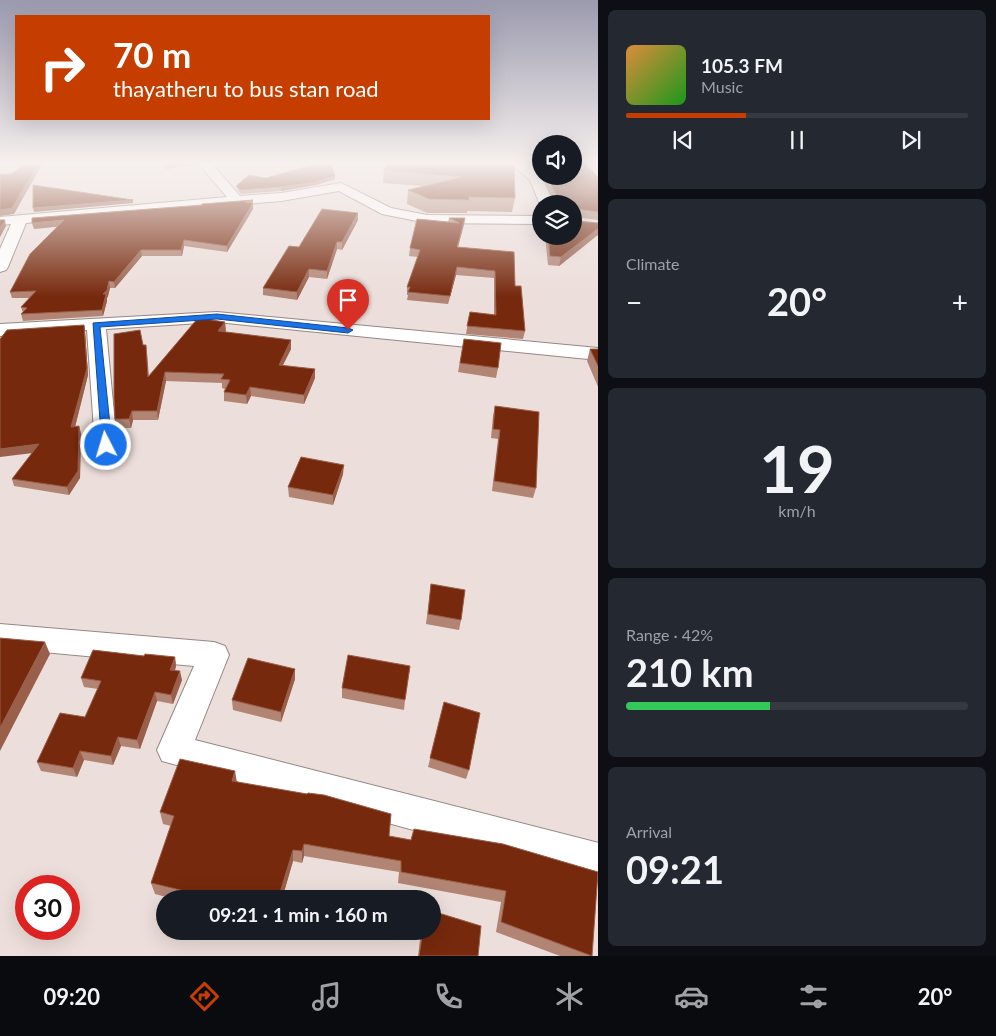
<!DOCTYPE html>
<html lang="en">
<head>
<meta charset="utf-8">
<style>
  :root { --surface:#171b24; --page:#242831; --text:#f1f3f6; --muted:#9ea1a6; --line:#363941; --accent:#c53e00 }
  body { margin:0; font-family:Lato,sans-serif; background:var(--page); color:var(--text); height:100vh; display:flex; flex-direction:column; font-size:19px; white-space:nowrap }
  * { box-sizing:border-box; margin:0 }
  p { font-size:16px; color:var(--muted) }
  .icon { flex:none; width:28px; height:28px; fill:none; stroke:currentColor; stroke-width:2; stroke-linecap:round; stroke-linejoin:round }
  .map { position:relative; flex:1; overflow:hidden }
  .details { display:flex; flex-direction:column; gap:10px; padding:10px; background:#0d0f14; width:398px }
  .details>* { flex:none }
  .top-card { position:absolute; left:15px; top:15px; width:475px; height:105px; border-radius:0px; box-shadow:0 5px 20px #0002; background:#c53e00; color:#fff; overflow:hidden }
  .tools { position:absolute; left:532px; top:135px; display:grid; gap:10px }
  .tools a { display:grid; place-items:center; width:50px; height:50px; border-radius:50%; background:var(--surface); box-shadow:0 5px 20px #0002; font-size:25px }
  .speed { position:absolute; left:15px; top:875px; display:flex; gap:10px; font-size:25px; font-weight:700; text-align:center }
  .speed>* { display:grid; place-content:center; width:65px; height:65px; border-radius:50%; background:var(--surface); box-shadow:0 5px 20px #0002; line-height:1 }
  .speed .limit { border:8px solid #d22; background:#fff; color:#111 }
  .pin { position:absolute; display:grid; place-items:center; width:42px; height:42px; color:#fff; margin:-51px -21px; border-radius:50% 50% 50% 0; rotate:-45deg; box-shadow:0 0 5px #0007 }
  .pin .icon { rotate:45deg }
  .me { position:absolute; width:55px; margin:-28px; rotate:355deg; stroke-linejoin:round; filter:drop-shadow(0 0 4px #0008) }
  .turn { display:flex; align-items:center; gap:18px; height:105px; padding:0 15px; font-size:22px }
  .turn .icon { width:65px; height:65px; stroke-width:2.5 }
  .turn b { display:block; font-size:35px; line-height:42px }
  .big { font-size:38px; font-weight:700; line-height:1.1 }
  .details .tile { flex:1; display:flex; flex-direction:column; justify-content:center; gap:8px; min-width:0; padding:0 18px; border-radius:8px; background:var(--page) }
  .details .dial { align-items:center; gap:0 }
  .dial b { font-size:65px; line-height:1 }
  .song { display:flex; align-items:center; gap:15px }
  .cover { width:60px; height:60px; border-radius:8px; background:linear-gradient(135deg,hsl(30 70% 55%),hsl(120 70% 35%)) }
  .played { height:5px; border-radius:2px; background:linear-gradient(90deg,var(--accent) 35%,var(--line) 35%) }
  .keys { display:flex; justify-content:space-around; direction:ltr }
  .heat { display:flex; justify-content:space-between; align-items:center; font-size:28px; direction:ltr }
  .charge { height:8px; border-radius:4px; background:linear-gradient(90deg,#34c759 42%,var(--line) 0) }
  .trip { position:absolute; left:156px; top:890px; width:285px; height:50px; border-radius:25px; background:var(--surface); box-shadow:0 5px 20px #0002; font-weight:700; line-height:50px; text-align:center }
  .tab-bar { display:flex; height:80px; justify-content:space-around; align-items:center; background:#090b0e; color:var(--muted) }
  .tab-bar .icon { width:35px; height:35px }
  .tab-bar .selected { color:var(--accent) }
  .tab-bar b { font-size:22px; color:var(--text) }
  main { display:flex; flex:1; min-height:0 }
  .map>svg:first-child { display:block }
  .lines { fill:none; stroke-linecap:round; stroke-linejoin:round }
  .minor-casing { stroke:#958884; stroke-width:2 }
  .minor { fill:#fff; fill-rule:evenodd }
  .wall { fill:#b18474 }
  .shaded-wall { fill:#995f4a }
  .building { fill:#76290d; stroke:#995f4a }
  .route { fill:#1a73e8; stroke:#114b97 }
</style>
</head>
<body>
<main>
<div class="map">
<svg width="599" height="956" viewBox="0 0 599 956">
  <rect width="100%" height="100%" fill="#ecdeda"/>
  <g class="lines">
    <!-- minor casing -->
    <g class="minor-casing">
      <g id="minor">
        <polygon points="198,163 211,163 240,196 281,193 341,183 391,208 427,215 541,216 541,224 427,223 382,214 339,191 281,201 26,223 8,267 6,270 0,272 0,249 11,224 0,225 0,217 227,197"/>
        <path d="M510,163C540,163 543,179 553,204H541V207L530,180Z"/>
        <polygon points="217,312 599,348 599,360 217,322 106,329 117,445 114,450 106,452 98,450 95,445 87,330 0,336 0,324"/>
        <polygon points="0,624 214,642 225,646 229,655 195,740 599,843 599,881 162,761 157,750 194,666 0,648"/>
      </g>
    </g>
    <!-- minor -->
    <use href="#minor" class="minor"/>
  </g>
  <!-- wall -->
  <g class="wall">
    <polygon points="162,163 197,163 197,164 166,169"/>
    <polygon points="514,163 515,198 512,212 467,211 467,213 427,213 407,204 408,190 423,186 383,183 384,170"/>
    <polygon points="539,163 541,163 541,176 539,172"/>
    <polygon points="574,163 585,163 599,178 599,220 574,217 574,219 576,221 599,223 599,234 559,266 548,265 545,236 574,236 574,204 543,204 545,198 552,198 542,176 574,176"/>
    <polygon points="266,178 335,179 316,185 281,191 241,194 237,189 236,186"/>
    <polygon points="253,200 253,209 227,252 184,246 182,256 142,256 115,288 110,288 108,296 107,298 107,301 103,316 23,321 21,314 23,313 21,307 30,298 12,298 10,292 58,226 34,229 202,205"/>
    <polygon points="449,218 465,218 458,247 514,252 515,286 525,331 523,339 466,334 470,312 494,315 494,278 456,275 448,304 407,300 408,295 407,295 407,287 418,257 409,256 410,248 448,222"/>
    <polygon points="358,220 342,250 337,249 327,279 309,277 297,300 263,295 263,288"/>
    <polygon points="84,325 85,332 88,375 75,427 79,426 81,434 80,478 69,495 14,486 12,479 32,453"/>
    <polygon points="226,331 225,332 291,340 291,349 283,365 315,378 304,404 251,396 247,404 224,401 224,392 225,389 222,388 222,383 166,381 158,420 133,420 131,428 117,428 115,419 143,345 147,353 149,377"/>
    <polygon points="464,339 498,368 496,378 458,372"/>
    <polygon points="590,349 599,349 599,389 587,361"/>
    <polygon points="495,406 536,488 533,498 492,491 498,439 491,438 493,416"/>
    <polygon points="343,474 333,505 289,497 288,487"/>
    <polygon points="431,584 461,620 459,630 426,624"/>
    <polygon points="144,656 175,657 176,666 175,671 182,680 173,704 157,701 140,749 121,746 113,765 84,760 77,777 41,771 37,762 85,717 98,689 84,687 81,678"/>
    <polygon points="295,679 281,722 233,710 232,700"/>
    <polygon points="342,688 405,700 404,710 342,698"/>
    <polygon points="444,702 469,770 466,779 428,767"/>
    <polygon points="236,781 389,836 411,840 503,844 592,956 560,956 496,932 501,902 398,883 399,872 304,856 302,863 293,861 282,899 174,899 155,894 151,883 171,826 163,824 160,812"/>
    <polygon points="421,931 432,931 478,956 418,956"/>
  </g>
  <!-- shaded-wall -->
  <g class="shaded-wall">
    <polygon points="39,163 43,163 14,214 0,216 0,210"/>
    <polygon points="197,163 197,164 166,169 166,164"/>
    <polygon points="335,176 335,179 316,185 281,191 281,187"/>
    <polygon points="133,200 133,203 34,212 33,208"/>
    <polygon points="253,200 253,209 227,252 227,246 245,202"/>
    <polygon points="358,213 358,220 342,250 342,242"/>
    <polygon points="465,218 464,225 456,254 457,247"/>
    <polygon points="5,220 6,226 0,237 0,228"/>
    <polygon points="64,220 65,226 34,229 32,223"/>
    <polygon points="599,228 599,234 559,266 561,257"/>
    <polygon points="184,240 184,246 182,256 181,250"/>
    <polygon points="337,242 337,249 327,279 327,271"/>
    <polygon points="141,250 142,256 115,288 114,282"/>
    <polygon points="457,267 456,275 448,304 450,296"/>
    <polygon points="309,269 309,277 297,300 297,292"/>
    <polygon points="109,281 110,288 108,296 107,298 107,301 103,316 102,310 103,294"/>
    <polygon points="225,322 226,331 219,340 218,331"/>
    <polygon points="84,325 85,332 88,375 73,435 71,427"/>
    <polygon points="291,340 291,349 279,373 279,365"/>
    <polygon points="315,369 315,378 304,404 304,395"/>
    <polygon points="165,372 166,381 158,420 157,411"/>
    <polygon points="250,387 251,396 247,404 246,395"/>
    <polygon points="132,411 133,420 131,428 129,419"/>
    <polygon points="79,426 81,434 80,478 69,495 67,487"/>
    <polygon points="39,444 41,452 0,457 0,449"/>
    <polygon points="344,465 343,474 333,505 333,495"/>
    <polygon points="45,642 50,654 0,751 0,728"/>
    <polygon points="175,657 176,666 172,679 170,670"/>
    <polygon points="295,669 295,679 281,722 281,712"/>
    <polygon points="180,671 182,680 173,704 171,695"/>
    <polygon points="155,692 157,701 140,749 137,740"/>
    <polygon points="118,737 121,746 113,765 111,756"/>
    <polygon points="80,751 84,760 77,777 73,768"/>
    <polygon points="235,771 237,783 232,781"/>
    <polygon points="304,844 304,856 302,863 302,851"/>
    <polygon points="293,850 293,861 282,899 278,899"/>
  </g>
  <!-- building -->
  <g class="building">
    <polygon points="26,163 39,163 12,208 0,210 0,174 11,174"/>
    <polygon points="319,163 331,163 335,176 316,182 281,187 241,190 236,186 249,175 266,178"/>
    <polygon points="388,163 514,163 515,198 469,197 469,200 429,199 408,190 462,177 384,170"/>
    <polygon points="574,163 585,163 599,178 599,212 576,209 574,211 574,219 576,221 599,223 599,228 561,257 550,256 548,236 574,236 574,204 545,204 545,198 555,198 556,195 547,176 574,176"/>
    <polygon points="33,185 133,200 33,208"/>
    <polygon points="253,200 245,202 253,203 227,246 184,240 181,250 141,250 114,282 109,281 107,290 103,294 106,294 102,310 21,314 27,308 21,307 36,291 10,292 30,254 64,220 32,223 32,218 202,205 202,204"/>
    <polygon points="322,209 358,213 342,242 337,242 327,271 309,269 297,292 263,288 289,246 299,247"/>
    <polygon points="449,218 465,218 457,247 514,252 515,286 521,286 525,331 467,326 470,312 496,315 495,271 457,267 450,296 408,292 410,287 407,287 420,250 410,248 417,219 459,223"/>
    <polygon points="0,220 5,220 0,228"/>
    <polygon points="198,318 225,322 218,331 291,340 279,365 315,369 304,395 250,387 246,395 224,392 230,380 221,379 224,374 165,372 157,411 132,411 129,419 115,419 114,398 114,334 140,330 143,345 146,345 148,377"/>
    <polygon points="84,325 87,368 71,427 79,426 78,471 67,487 12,479 39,444 0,449 0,339 7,330"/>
    <polygon points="464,339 501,343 498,368 460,363"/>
    <polygon points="590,349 599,349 599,368"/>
    <polygon points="495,406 539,412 536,488 494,481 500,430 493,429"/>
    <polygon points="301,457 344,465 333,495 288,487"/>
    <polygon points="431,584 465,590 461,620 428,614"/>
    <polygon points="0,638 45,642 0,728"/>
    <polygon points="93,650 144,656 145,654 175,657 170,670 180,671 171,695 155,692 137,740 118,737 111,756 80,751 73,768 37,762 60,713 85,717 101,681 81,678"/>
    <polygon points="348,655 410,666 405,700 342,688"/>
    <polygon points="248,658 295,669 281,712 232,700"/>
    <polygon points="444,702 480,713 469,770 430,758"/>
    <polygon points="180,759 235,771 232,781 307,794 308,793 324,795 391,814 389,836 411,840 414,829 503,844 598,872 592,956 501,922 506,891 401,872 401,861 304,844 302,851 293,850 278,899 218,899 151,883 174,816 160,812"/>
    <polygon points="432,911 481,926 478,956 419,956 423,931 432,931"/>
  </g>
  <!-- sky -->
  <linearGradient id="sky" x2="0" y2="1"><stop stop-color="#9b9aae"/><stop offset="0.55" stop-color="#f6f0ee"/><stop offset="1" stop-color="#f6f0ee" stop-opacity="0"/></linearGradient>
  <rect width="599" height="297" fill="url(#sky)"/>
  <!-- route -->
  <polygon class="route" points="217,314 348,328 353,330 348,333 217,319 100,327 112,445 110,448 102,448 93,323"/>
</svg>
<div class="tools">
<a><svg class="icon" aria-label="sound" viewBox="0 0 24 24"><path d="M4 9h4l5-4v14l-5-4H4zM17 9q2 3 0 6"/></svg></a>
<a><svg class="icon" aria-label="layers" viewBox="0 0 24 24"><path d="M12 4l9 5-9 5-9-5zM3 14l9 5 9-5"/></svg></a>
</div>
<div class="speed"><div class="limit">30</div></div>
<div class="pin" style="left:348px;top:330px;background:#d93025"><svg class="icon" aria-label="arrive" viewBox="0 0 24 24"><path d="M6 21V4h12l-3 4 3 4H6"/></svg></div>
<svg class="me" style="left:106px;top:445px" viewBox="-20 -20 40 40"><circle r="17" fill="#1a73e8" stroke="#fff" stroke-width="3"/><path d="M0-11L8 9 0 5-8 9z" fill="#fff"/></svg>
<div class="trip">09:21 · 1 min · 160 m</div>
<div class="top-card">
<div class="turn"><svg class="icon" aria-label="right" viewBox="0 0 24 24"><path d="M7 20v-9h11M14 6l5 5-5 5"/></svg><div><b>70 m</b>thayatheru to bus stan road</div></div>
</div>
</div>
<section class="details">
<div class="tile">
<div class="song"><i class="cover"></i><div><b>105.3 FM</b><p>Music</p></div></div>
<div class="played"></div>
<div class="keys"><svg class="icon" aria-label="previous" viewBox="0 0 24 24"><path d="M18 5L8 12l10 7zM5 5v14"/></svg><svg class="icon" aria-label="pause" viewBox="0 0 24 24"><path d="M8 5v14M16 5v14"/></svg><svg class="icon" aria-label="next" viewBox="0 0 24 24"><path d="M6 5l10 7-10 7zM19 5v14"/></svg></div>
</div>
<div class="tile"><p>Climate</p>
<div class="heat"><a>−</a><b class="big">20°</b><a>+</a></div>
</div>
<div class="tile dial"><b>19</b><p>km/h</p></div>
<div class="tile"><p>Range · 42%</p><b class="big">210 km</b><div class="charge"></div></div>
<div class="tile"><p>Arrival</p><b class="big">09:21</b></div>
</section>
</main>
<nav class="tab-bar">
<b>09:20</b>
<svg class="icon selected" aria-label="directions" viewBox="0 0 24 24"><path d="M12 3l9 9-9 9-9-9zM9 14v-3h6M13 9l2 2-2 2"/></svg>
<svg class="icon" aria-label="music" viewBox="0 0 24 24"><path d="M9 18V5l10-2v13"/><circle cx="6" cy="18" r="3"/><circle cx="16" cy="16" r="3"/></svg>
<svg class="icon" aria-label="phone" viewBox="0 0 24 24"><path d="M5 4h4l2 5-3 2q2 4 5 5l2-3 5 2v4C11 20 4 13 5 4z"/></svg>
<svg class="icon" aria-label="climate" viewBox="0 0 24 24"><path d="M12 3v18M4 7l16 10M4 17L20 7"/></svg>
<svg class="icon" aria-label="car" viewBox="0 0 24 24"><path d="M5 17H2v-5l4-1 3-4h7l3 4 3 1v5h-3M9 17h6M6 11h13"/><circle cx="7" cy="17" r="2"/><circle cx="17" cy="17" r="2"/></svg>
<svg class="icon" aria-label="filters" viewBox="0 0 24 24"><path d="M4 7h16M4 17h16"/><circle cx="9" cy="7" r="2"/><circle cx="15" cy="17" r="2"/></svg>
<b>20°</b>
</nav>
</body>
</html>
